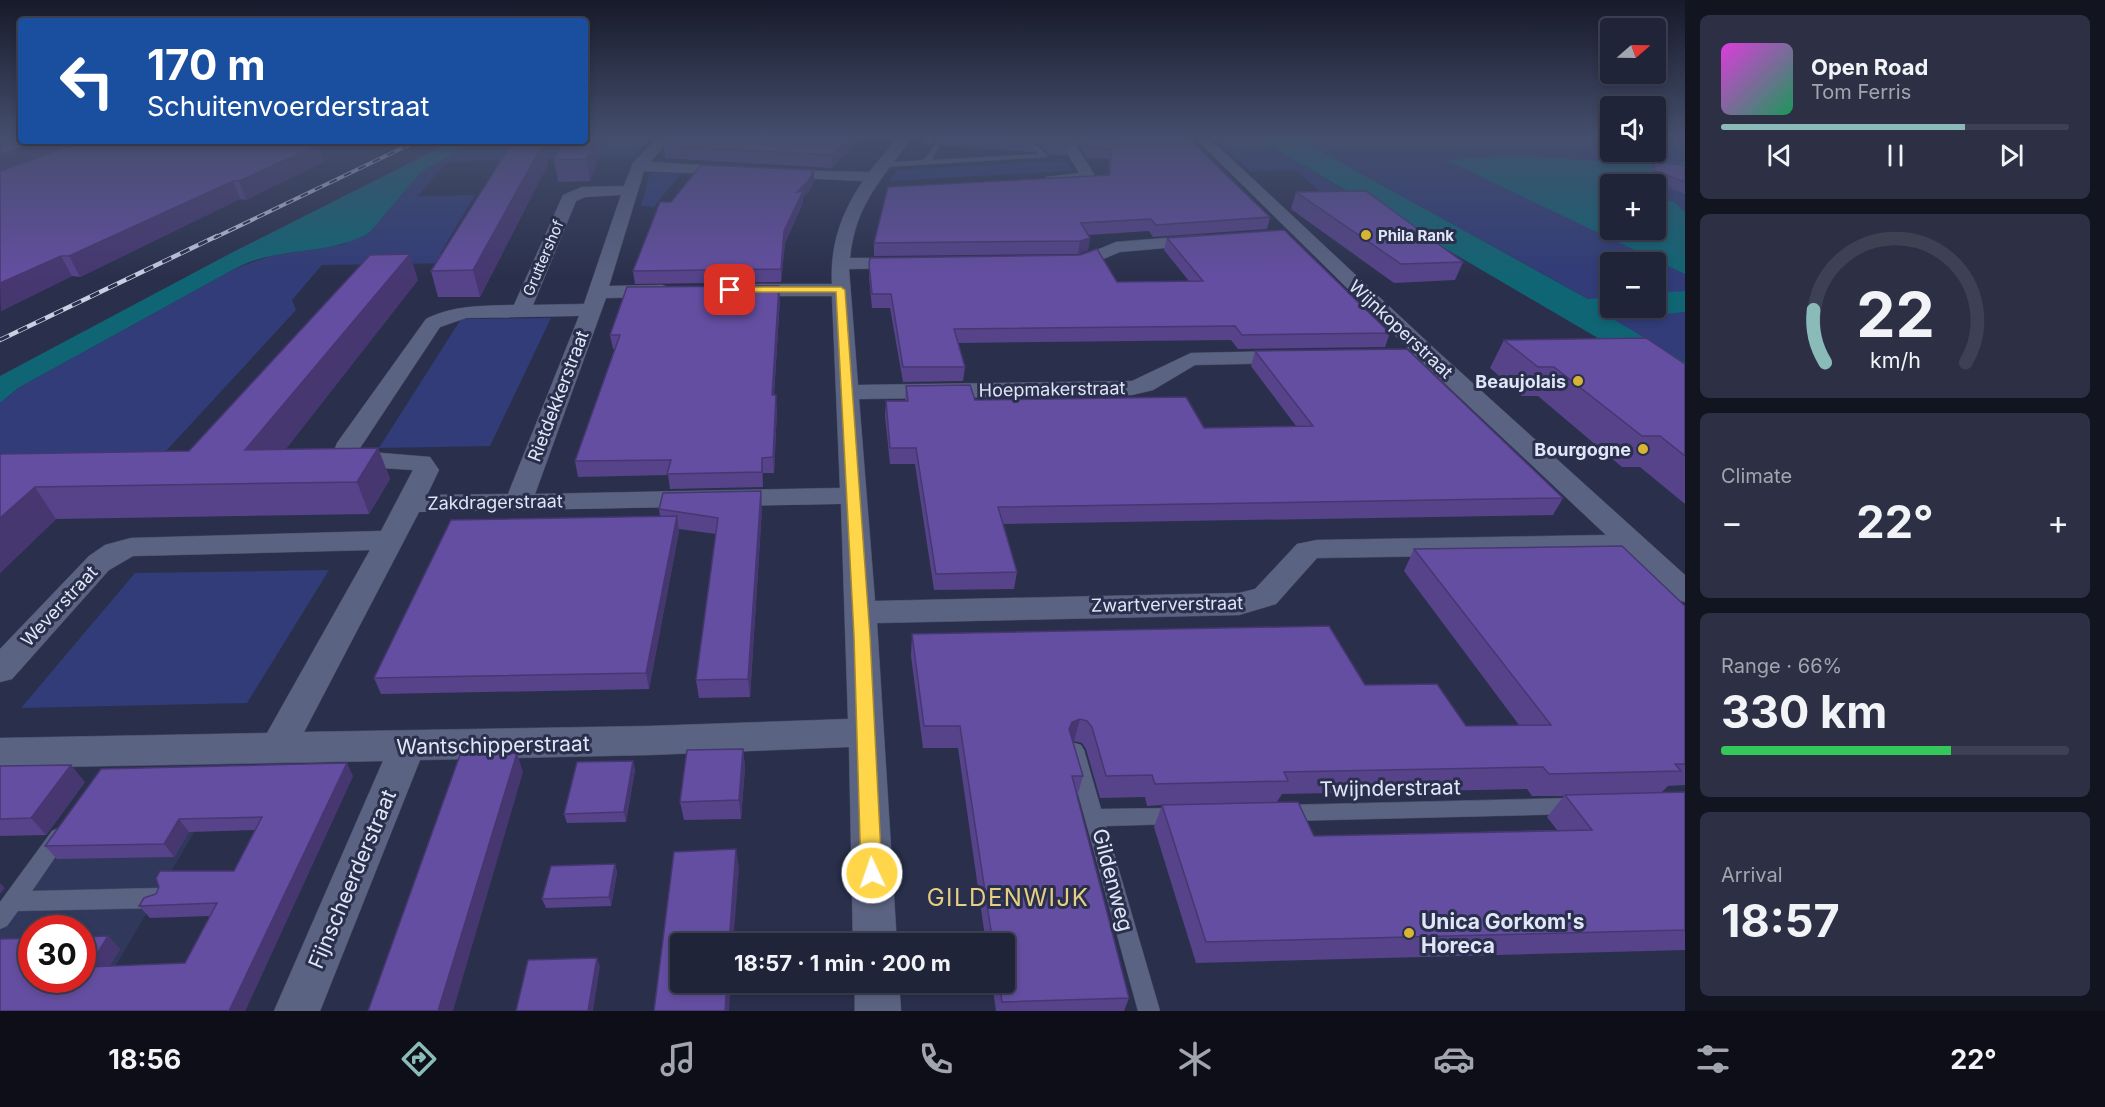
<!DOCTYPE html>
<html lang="en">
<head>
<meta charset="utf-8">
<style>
  :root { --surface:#202439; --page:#2d3044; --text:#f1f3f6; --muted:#a2a4ae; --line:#3d4153; --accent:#8bbbb9 }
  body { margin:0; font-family:Inter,sans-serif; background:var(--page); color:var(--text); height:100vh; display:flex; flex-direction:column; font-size:22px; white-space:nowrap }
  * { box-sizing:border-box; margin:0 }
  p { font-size:20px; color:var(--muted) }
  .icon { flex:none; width:33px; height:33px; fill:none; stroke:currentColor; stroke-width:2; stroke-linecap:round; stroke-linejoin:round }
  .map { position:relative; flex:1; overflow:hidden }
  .sheet { display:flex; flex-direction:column; gap:15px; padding:15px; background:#12141f; width:420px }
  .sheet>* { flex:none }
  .hud { position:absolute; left:18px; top:18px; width:570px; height:126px; border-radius:6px; box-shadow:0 3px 9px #0003,0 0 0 2px var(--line); background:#1a4fa0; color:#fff; overflow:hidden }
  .needle { width:39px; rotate:70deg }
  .buttons { position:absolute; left:1600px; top:18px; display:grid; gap:12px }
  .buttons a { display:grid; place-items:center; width:66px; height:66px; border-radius:6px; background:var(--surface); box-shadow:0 3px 9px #0003,0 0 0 2px var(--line); font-size:30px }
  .speed { position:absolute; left:18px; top:915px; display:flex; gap:12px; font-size:30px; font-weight:700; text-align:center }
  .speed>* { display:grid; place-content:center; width:78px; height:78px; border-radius:50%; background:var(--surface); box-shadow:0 3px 9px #0003,0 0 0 2px var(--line); line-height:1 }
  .speed .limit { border:9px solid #d22; background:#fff; color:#111 }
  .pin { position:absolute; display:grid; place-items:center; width:51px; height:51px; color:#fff; margin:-26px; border-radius:12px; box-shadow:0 3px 9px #0006 }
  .me { position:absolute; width:66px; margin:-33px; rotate:357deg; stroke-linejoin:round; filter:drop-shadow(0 0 4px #0008) }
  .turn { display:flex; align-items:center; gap:21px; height:126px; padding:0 30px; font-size:27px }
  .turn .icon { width:78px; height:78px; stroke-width:2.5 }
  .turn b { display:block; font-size:42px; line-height:51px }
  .big { font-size:45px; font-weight:700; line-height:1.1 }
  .sheet .widget { flex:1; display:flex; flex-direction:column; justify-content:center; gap:9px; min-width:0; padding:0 21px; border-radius:9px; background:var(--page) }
  .sheet .dial { align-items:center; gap:0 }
  .dial svg { height:156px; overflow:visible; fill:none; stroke:var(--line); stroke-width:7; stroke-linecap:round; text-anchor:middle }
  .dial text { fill:var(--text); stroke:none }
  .song { display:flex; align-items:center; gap:18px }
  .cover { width:72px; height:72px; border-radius:9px; background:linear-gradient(135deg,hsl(300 70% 55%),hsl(150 70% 35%)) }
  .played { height:6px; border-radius:3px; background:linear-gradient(90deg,var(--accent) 70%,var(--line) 70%) }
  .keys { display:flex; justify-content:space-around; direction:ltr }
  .heat { display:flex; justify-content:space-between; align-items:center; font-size:33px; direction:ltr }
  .charge { height:9px; border-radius:4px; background:linear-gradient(90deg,#34c759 66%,var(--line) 0) }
  .trip { position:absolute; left:670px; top:933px; width:345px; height:60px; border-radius:6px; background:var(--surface); box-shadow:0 3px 9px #0003,0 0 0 2px var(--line); font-weight:700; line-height:60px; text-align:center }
  .tabs { display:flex; height:96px; justify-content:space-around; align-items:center; background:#0d0e17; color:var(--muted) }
  .tabs .icon { width:42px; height:42px }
  .tabs .selected { color:var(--accent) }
  .tabs b { font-size:27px; color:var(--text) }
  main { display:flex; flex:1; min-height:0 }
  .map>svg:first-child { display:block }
  .built { fill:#30385b; fill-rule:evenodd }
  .green { fill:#313c78; fill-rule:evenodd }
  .water { fill:#106574; fill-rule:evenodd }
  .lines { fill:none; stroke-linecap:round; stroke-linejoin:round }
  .service-casing { stroke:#484e65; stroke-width:1 }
  .minor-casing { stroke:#484e65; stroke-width:1 }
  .service { fill:#5b6382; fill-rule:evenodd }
  .minor { fill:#5b6382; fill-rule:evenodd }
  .rail-far1-casing { stroke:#cad0e3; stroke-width:4 }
  .rail-casing { stroke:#cad0e3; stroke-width:4.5 }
  .rail-far1 { stroke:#2a304c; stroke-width:2; stroke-dasharray:8; stroke-linecap:butt }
  .rail { stroke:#2a304c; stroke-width:3; stroke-dasharray:10; stroke-linecap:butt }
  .wall { fill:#56438a; fill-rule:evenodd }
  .shaded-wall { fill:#463771 }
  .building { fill:#644ea1; stroke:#463771; stroke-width:1.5 }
  .route { fill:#ffd54a; stroke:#a68a30; stroke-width:1.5 }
  .poi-dot { fill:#d7b434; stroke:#2a304c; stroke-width:2 }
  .labels { text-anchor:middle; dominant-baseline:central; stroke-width:6; stroke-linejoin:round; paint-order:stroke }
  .far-poi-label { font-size:15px; font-weight:bold; fill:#e0e6f8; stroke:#2a304c; text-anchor:start }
  .far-street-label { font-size:15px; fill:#e0e6f8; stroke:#2a304c }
  .street-label { font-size:18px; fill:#e0e6f8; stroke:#2a304c }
  .poi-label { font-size:18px; font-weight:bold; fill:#e0e6f8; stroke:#2a304c; text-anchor:end }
  .near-street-label { font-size:21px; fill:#e0e6f8; stroke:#2a304c }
  .near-poi-label { font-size:21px; font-weight:bold; fill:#e0e6f8; stroke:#2a304c; text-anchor:start }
  .near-neighbourhood-label { font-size:24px; letter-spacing:1.5px; fill:#e6cf82; stroke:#2a304c }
</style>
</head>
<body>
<main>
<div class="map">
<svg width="1685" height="1011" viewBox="0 0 1685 1011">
  <rect width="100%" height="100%" fill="#2a304c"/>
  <!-- built -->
  <path class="built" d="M229,773L89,1011H0V930L109,776ZM32,928H82V980H32Z"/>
  <!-- green -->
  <g class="green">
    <polygon points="585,136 654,136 633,156 450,162 445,164 418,196 475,195 440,254 465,254 459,263 322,265 292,300 296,310 166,451 0,459 0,403 18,388 236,268 271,256 341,245 370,232 421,172 476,141 585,141"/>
    <polygon points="1210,136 1253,136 1347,192 1322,193 1295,170 1250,171"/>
    <path d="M1293,136H1611V152H1656V136H1685V362L1612,319L1621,317ZM1611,184H1656V230H1611ZM1611,262H1656V308H1611Z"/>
    <polygon points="1066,161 1073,171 889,181 897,170"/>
    <polygon points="659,171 682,172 654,207 641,206 650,173"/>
    <polygon points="551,318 490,446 379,448 461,319"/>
    <polygon points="329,570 247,703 21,708 135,573"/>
  </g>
  <!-- water -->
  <g class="water">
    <polygon points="1253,136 1293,136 1588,299 1611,297 1611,308 1656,308 1656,293 1685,291 1685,312 1613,319 1685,362 1685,389"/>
    <path d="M453,141H476L421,172L370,232C341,250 304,249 271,256C259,258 247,263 236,268L18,388L0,403V376L233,252Z"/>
    <path d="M1502,154L1615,162H1685V173L1656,181L1669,189L1657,195V198L1674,202L1685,212V274L1446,160L1500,156ZM1611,184H1656V230H1611Z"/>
  </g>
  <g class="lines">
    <!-- service casing -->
    <g class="service-casing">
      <g id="service">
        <polygon points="1020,136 1027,136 1047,155 1047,157 883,167 879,165 883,163 924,160 936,143 939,145 932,160 1039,154"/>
        <polygon points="1075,743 1081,745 1084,750 1101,809 1175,808 1182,810 1185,816 1182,822 1175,824 1106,826 1160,1011 1138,1011 1066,750 1069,745"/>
        <polygon points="1574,798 1581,800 1584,806 1581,812 1574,814 1287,821 1280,819 1277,813 1280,807 1287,805"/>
        <polygon points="59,828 66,831 69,837 32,891 157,888 164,891 167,898 164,905 157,908 18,911 7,926 0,929 0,902 52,831"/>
      </g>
    </g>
    <!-- minor casing -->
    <g class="minor-casing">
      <g id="minor">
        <path d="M659,136H673L650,162L735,167L742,171L735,175L644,171L609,286L662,285L669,287L672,291L669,295L662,297L606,298L535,494L840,488L832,296H743L736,294L733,290L736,286L743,284H832C830,245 841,213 863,181L777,177L772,176L770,173L772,170L869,172L899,136H913C883,178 855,204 850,258H906L912,259L915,263L912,267L906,268L849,269L858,385L1132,381L1191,353L1289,351L1297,352L1300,357L1297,362L1289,363L1195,365L1153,390L1132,395L859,399L875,601L1239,593L1255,589L1297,544L1317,540L1606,535L1420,360L1193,136H1207L1436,350L1685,575V602L1674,599L1626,553L1317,558L1276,604L1239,615L877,623L897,944H853L849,747L649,755L420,760L320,1011H274L383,761L0,768V738L267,733L370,550L133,556L109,570L12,679L0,682V649L89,556L105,545L131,538L381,531L413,470L352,466L343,463L333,454L337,443L426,319C454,305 483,306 514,305L563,195L582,187L624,186L633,163ZM621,195L584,304L533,305L576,201L585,197ZM579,316L508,494L427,495L439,470L430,457L358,451L440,327L466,318ZM841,504L848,719L649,726L304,732L419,512Z"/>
        <polygon points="1082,136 1171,136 1165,140 1076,145 1095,176 1093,179 1046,183 1044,180 1046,177 1079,173 1062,144 1068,138"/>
        <polygon points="1203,235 1209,236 1212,240 1209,244 1120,252 1091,264 1065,267 1059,266 1056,262 1059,258 1087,254 1116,242"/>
        <polygon points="855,982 899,982 901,1011 855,1011"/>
      </g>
    </g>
    <!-- service -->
    <use href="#service" class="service"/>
    <!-- minor -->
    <use href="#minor" class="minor"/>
    <!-- rail-far1 casing -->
    <g class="rail-far1-casing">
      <polyline id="rail-far1" points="214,238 417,141"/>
    </g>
    <!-- rail casing -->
    <g class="rail-casing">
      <polyline id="rail" points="0,340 217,236"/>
    </g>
    <!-- rail-far1 -->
    <use href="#rail-far1" class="rail-far1"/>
    <!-- rail -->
    <use href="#rail" class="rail"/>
  </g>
  <!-- wall -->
  <g class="wall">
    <polygon points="0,136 318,145 324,162 246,200 240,199 80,277 72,276 1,311"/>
    <polygon points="585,136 607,136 590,181 558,182 554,160"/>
    <polygon points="863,136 832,168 665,158 664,146"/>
    <polygon points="924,136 1067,136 1066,138 1068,142 1066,156 1049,154 1035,141 1034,152 941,145 936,141 932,145 924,144"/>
    <polygon points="1082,137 1270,217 1267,229 1153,237 1149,231 1088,235 1090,238 1088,250 1078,254 874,256 874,243 1109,175 1109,159 1087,158 1080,147"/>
    <polygon points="544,142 548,164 480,297 438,297 431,271"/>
    <polygon points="1655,162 1685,165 1685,194 1648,179 1649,172"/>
    <polygon points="814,181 809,191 803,197 803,203 785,243 781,282 635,284 633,271 671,202"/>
    <polygon points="1296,192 1463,262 1455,280 1394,283 1291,209"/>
    <polygon points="1167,238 1390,333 1385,347 1238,349 1231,340 958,343 965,367 963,381 903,382 890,308 872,308 869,277 869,264 1117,282 1189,281 1164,250"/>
    <polygon points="418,280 285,450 378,448 390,479 369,514 56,519 0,573 0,454 189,451"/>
    <polygon points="780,299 774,395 777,409 774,473 763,473 763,487 670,489 668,475 578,477 575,461 615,349 613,349 610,335"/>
    <polygon points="1504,340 1685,364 1685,504 1640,467 1622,467 1538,396 1522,396 1490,368"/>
    <polygon points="1255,351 1563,498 1553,515 1003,524 1017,572 1014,589 934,590 915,464 890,464 885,416 886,401 905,401 906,386 975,400 1204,428 1296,426 1251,366"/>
    <polygon points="762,508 750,697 699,698 696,680 716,534 679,529 679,531 649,689 381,694 374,678 660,516 659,509"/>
    <path d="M1414,549L1685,606V785L1668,786L1662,792H1685V950L1196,963L1154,827L1162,805L1147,806L1145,797L1100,798L1086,749L1082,743L1074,741L1073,742L1083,776L1077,797L1129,998L1124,1011H996L992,982H1005V944H986L958,748H923L911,656L912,634L1365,685L1466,726L1519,725L1404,571ZM1527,789L1532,796H1564L1547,817L1557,830L1314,836L1277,802L1282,794Z"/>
    <polygon points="743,749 745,767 741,819 684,820 680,802"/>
    <polygon points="633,761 635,770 626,822 567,823 564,814"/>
    <polygon points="0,766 85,782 46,835 0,836"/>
    <polygon points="353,776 245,1011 0,1011 108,936 120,949 109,966 185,963 210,916 150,918 139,906 234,871 255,830 189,832 174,857 57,859 45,846"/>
    <polygon points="615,864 617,873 611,906 546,908 542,899"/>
  </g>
  <!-- shaded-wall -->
  <g class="shaded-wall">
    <polygon points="596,136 607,136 590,181 586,159"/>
    <polygon points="851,136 863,136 832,168 832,155"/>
    <polygon points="933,136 936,136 936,141 932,145"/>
    <polygon points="39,141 95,141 0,176 0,155"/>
    <polygon points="544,142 548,164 480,297 473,270"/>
    <polygon points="318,145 324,162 246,200 239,181"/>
    <polygon points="814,170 814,181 809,191 803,197 803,203 785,243 781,282 781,269 784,231 797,192"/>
    <polygon points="233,181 240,199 80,277 69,256"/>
    <polygon points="1090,238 1088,250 1078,254 1080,241"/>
    <polygon points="410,254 418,280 260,482 245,450"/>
    <polygon points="61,256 72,276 1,311 0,283"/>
    <polygon points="779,286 780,299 773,409 772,395"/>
    <polygon points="776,395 777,409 774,473 773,457"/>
    <polygon points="378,448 390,479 369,514 357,482"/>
    <polygon points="762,458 763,473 763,487 762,472"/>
    <polygon points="35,487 56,519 0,573 0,518"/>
    <polygon points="761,491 762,508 750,697 748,679"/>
    <polygon points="677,516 679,531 649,689 646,673"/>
    <polygon points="1080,719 1074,741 1067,744 1069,729 1072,722"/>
    <polygon points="743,749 745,767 741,819 739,800"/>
    <polygon points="517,753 523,772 453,1011 438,1011"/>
    <polygon points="633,761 635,770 626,822 624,812"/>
    <polygon points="347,763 353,776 245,1011 229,1011"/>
    <polygon points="71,765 85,782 46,835 31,818"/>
    <polygon points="179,819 189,832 174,857 164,844"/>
    <polygon points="736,849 739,868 733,944 729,944"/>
    <polygon points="615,864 617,873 611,906 609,897"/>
    <polygon points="0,883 5,888 0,894"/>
    <polygon points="108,936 120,949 102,979 89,967"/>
    <polygon points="597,958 600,967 593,1011 588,1011"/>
    <polygon points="727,982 731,982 729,1011 725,1011"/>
  </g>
  <!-- building -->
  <g class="building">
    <polygon points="0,136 21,136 21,141 39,141 0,155"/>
    <polygon points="585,136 596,136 586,159 554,160 563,141 585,141"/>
    <polygon points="673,136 851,136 832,155 664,146"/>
    <polygon points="1010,136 1033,136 1035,138"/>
    <polygon points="1046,136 1065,136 1068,142 1051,141"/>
    <polygon points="1186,136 1270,217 1156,225 1151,219 1081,223 1090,238 1080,241 874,243 888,187 1110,175 1111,149 1089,147 1082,137"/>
    <polygon points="83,141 272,141 318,145 239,181 233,181 69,256 61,256 0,283 0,171"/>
    <polygon points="544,142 473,270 431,271 512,143"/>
    <polygon points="1655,162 1685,165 1685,182 1653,170"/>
    <polygon points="701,165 814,170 809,180 797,192 803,191 784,231 781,269 633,271 660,202 671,202"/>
    <polygon points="1366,191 1463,262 1401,264 1296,192"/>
    <polygon points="1284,230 1390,333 1242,335 1235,326 954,329 965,367 903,367 891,294 872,294 869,264 870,258 1080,255 1097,249 1117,282 1203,281 1167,238"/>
    <polygon points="410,254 245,450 378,448 357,482 35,487 0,518 0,454 189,451 370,255"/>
    <polygon points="779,286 772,395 776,395 773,457 762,458 762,472 667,474 671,460 575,461 620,335 610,335 627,287"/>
    <polygon points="1646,338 1685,364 1685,456 1660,436 1642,436 1554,367 1538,367 1504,340"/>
    <polygon points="1407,349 1563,498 998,507 1017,572 936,574 916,448 890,448 886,401 908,401 906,386 970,385 975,400 1186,397 1204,428 1313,426 1255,351"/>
    <polygon points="761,491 748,679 696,680 718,518 659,509 663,493"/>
    <polygon points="677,516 646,673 374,678 451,520"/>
    <polygon points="1622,546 1685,606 1685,764 1675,764 1681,771 1549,774 1543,767 1284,772 1288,781 1155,784 1152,775 1106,776 1092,727 1087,721 1080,719 1072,722 1069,729 1083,776 1072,776 1129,998 1002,1002 999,982 1005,982 1005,944 993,944 960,726 924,726 912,634 1329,626 1365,685 1437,684 1466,726 1551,725 1414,549"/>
    <polygon points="743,749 739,800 680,802 687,750"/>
    <polygon points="517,753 438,1011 368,1011 460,755"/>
    <polygon points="633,761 624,812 564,814 577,762"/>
    <polygon points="347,763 229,1011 0,1011 0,939 32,938 32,980 82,980 82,937 108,936 89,967 185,963 217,903 139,906 144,898 156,894 159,887 156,878 160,871 234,871 262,817 179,819 164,844 45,846 101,769"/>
    <polygon points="71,765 31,818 0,819 0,766"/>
    <polygon points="1685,792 1685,930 1206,942 1162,805 1298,802 1314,836 1592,830 1565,795"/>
    <polygon points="736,849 729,944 681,944 681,982 727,982 725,1011 654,1011 674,852"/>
    <polygon points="615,864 609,897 542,899 551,866"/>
    <polygon points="597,958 588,1011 516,1011 528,960"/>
  </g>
  <!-- sky -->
  <linearGradient id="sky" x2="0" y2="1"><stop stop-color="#171a2a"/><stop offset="0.49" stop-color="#444e6c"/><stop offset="1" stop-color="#444e6c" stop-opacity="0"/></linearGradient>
  <rect width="1685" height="278" fill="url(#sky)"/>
  <!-- route -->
  <polygon class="route" points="730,287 841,287 845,290 870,636 882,873 879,880 872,883 864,880 861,873 854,636 836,292 726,292 726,288"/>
  <!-- markers -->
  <g class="poi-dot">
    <circle cx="1366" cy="235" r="6"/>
    <circle cx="1578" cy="381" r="6"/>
    <circle cx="1643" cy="449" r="6"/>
    <circle cx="1409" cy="933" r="6"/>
  </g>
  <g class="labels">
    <!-- far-poi labels -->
    <g class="far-poi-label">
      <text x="1378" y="235">Phila Rank</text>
    </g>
    <!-- far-street labels -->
    <g class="far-street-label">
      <text transform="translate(543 258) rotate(-67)">Gruttershof</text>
    </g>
    <!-- street labels -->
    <g class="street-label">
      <text transform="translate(1401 329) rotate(43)">Wijnkoperstraat</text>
      <text transform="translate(1052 389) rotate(-1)">Hoepmakerstraat</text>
      <text transform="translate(558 396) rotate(-69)">Rietdekkerstraat</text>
      <text transform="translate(495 502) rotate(-1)">Zakdragerstraat</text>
      <text transform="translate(1167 604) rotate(-1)">Zwartververstraat</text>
      <text transform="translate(59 606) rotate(-47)">Weverstraat</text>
    </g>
    <!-- poi labels -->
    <g class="poi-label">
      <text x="1566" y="381">Beaujolais</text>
      <text x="1631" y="449">Bourgogne</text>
    </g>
    <!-- near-street labels -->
    <g class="near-street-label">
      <text transform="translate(493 745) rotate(-1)">Wantschipperstraat</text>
      <text transform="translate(1390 788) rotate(-1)">Twijnderstraat</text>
      <text transform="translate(352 879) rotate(-67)">Fijnscheerderstraat</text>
      <text transform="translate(1113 880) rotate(75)">Gildenweg</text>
    </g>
    <!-- near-poi labels -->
    <g class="near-poi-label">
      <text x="1421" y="921">Unica Gorkom's<tspan x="1421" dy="24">Horeca</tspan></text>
    </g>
    <!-- near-neighbourhood labels -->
    <g class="near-neighbourhood-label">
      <text x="1008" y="897">GILDENWIJK</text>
    </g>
  </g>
</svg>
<div class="buttons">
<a><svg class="needle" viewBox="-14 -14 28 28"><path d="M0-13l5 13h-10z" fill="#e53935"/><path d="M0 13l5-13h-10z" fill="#a2a4ae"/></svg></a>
<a><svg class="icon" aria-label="sound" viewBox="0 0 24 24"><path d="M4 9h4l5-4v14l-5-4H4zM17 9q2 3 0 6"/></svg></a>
<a>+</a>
<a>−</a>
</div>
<div class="speed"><div class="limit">30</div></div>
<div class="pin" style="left:730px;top:290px;background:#d93025"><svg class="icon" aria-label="arrive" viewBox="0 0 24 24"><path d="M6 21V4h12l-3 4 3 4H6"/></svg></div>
<svg class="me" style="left:872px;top:873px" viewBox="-20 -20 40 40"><circle r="17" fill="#ffd54a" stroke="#fff" stroke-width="3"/><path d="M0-11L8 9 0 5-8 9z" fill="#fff"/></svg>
<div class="trip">18:57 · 1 min · 200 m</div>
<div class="hud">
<div class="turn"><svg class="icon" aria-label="left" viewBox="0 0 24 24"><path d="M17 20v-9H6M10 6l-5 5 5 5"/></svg><div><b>170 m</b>Schuitenvoerderstraat</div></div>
</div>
</div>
<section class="sheet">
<div class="widget">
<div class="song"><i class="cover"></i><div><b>Open Road</b><p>Tom Ferris</p></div></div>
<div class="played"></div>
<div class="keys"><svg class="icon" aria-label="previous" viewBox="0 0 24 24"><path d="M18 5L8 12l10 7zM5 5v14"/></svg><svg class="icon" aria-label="pause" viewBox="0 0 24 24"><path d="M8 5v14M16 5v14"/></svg><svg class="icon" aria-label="next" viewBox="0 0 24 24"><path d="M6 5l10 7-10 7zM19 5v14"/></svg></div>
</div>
<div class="widget dial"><svg viewBox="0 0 100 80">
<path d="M14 69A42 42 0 1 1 86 69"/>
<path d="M14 69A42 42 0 0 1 8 42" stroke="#8bbbb9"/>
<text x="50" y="56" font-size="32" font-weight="700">22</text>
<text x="50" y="72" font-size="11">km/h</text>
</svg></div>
<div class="widget"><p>Climate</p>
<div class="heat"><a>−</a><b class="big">22°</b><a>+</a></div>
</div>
<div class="widget"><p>Range · 66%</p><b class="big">330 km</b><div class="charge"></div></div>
<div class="widget"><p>Arrival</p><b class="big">18:57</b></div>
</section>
</main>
<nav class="tabs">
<b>18:56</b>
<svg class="icon selected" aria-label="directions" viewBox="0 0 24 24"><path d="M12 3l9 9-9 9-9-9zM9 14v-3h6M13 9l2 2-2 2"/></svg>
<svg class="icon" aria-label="music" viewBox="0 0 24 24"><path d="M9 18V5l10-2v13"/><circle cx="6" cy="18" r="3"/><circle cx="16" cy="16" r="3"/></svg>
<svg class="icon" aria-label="phone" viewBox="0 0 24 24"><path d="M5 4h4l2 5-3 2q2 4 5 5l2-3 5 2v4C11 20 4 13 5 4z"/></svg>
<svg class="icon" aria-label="climate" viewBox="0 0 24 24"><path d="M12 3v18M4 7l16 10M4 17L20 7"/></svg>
<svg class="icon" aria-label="car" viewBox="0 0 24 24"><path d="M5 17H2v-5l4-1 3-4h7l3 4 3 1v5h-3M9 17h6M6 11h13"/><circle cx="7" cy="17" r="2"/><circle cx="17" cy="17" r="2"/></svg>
<svg class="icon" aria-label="filters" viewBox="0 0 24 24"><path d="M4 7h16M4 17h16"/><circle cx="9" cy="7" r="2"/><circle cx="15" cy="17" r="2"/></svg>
<b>22°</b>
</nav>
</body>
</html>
